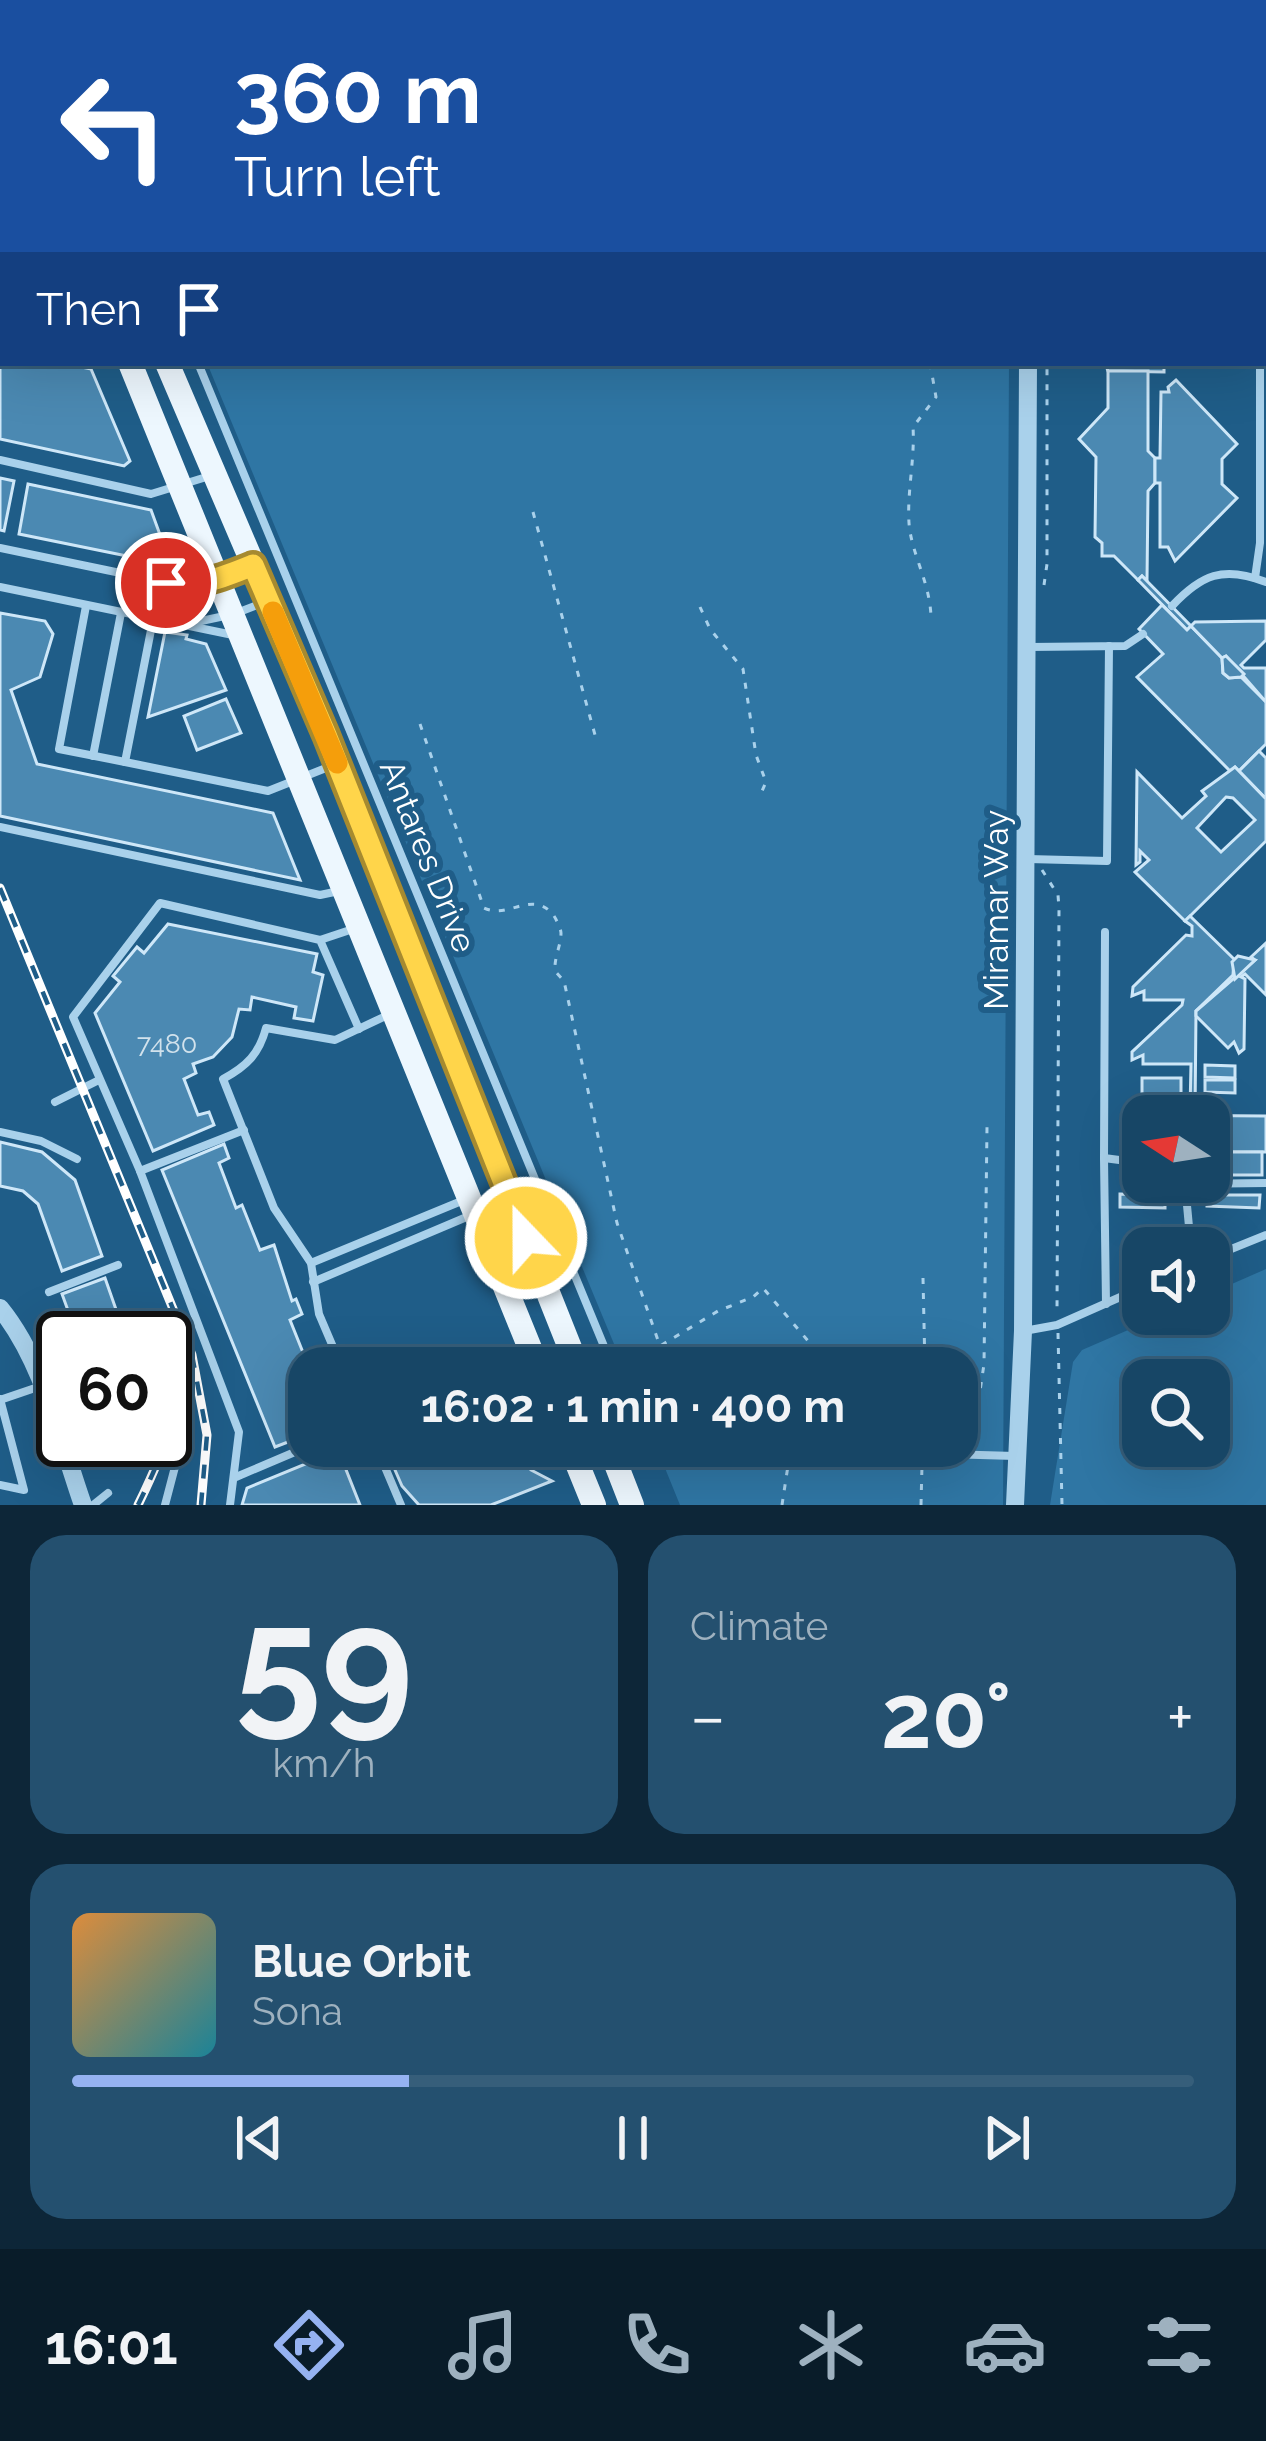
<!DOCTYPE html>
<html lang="en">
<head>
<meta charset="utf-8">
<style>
  :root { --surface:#174666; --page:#24506f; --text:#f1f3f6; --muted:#9eb1bf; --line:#365e7a; --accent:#95b2f1 }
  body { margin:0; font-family:Raleway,sans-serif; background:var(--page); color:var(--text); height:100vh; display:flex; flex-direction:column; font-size:45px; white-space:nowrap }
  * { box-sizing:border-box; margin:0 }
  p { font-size:39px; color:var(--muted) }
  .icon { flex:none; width:66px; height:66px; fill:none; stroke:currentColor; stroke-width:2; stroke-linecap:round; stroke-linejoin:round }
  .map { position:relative; height:1505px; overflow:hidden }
  .sheet { display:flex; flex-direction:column; gap:30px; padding:30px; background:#0d2638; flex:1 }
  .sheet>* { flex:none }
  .hud { position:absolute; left:0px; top:0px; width:1266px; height:366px; box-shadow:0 12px 48px #0002,0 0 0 3px var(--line); background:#1a4fa0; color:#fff; overflow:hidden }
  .needle { width:78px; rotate:282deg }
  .tools { position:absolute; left:1122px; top:1095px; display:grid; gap:24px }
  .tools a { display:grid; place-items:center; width:108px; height:108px; border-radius:24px; background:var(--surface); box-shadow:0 12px 48px #0002,0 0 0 3px var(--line); font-size:60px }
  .speed { position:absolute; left:36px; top:1311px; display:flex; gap:24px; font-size:60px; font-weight:700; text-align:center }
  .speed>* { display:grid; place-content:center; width:156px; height:156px; border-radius:50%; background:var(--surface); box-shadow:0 12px 48px #0002,0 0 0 3px var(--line); line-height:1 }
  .speed .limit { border:6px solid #111; border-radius:18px; background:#fff; color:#111 }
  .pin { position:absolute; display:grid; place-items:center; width:102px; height:102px; color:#fff; margin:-51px; border:6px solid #fff; border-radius:50%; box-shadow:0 3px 12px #0007 }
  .me { position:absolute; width:132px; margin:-66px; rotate:338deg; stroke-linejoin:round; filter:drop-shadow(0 0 9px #0008) }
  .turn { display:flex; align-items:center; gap:42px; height:252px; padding:0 36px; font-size:54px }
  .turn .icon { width:156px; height:156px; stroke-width:2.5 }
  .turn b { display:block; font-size:84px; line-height:102px }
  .then { display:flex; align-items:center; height:114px; padding:0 36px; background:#0003; gap:24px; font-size:45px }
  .big { font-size:90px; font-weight:700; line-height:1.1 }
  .sheet .card { flex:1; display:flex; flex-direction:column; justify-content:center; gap:18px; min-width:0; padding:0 42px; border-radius:36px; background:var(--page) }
  .sheet .dial { align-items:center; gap:0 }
  .dial b { font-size:156px; line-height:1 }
  .song { display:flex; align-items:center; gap:36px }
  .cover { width:144px; height:144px; border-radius:18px; background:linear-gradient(135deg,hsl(30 70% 55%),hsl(190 70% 35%)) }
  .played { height:12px; border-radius:6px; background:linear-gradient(90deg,var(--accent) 30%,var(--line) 30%) }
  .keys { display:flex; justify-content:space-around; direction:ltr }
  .heat { display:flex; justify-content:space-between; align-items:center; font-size:66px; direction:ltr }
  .sheet .tiles { flex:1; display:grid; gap:30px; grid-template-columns:1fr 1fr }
  .card:last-child { grid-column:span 2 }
  .trip { position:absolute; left:288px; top:1347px; width:690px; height:120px; border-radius:36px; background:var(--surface); box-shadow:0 12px 48px #0002,0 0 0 3px var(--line); font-weight:700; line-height:120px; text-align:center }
  .menu { display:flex; height:192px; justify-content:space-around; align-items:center; background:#091c29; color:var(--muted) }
  .menu .icon { width:84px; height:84px }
  .menu .active { color:var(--accent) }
  .menu b { font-size:54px; color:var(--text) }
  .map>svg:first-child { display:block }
  .green { fill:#2f76a4; fill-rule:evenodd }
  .building { fill:#4b89b2; stroke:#cee7f8; stroke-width:3; fill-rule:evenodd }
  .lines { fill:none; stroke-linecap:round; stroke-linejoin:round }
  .path { stroke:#a9d1eb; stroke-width:3; stroke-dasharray:6 9; stroke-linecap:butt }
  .service { stroke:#a9d1eb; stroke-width:8 }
  .minor { stroke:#a9d1eb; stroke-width:12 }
  .tertiary { stroke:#a9d1eb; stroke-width:18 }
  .primary { stroke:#edf7fe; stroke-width:24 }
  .rail-casing { stroke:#fff; stroke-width:9 }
  .rail { stroke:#1f5d88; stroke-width:4.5; stroke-dasharray:14; stroke-linecap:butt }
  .route-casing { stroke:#a68a30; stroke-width:30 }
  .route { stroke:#ffd54a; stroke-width:21 }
  .slow { stroke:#f59e0b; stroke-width:21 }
  .labels { text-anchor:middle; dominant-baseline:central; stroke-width:12; stroke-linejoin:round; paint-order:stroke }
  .number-label { font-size:27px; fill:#d2e2ec }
  .street-label { font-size:33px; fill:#fff; stroke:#1f5d88 }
</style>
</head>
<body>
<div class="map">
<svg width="1266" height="1505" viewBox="0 0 1266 1505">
  <rect width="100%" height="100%" fill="#1f5d88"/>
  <!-- green -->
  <g class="green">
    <polygon points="57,0 1011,0 58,3"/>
    <polygon points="1213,0 1266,0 1266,152 1263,3"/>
    <polygon points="207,363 1009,363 1003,1505 680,1505 656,1446 957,1446 957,1368 624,1368"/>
    <path d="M1266,1269V1505H1050L1073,1362L1082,1350L1165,1314H1209V1294ZM1143,1380H1209V1446H1143Z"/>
  </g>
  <!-- building -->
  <g class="building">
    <polygon points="0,138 3,144 3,208 0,207"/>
    <polygon points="0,262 3,363 63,363 91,369 130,461 124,466 0,439"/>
    <polygon points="1105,363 1164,363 1164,372 1108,371"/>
    <polygon points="1108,371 1148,371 1148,451 1155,458 1155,483 1148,491 1147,581 1142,576 1138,580 1114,556 1102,556 1102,543 1095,537 1096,457 1079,439 1108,408"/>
    <polygon points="1176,380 1237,444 1222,459 1222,484 1237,498 1175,561 1168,547 1160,547 1160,483 1155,483 1155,458 1160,458 1161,392 1169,392 1168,387"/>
    <polygon points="0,478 14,481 4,531 0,530"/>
    <polygon points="28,484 151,510 171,565 19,534"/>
    <polygon points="1142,576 1191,626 1187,630 1138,580"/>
    <polygon points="1162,605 1187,630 1191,626 1222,658 1223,673 1229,678 1241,677 1266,702 1266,744 1239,771 1235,767 1230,771 1137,677 1163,654 1139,629"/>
    <polygon points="0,613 45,621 53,634 40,677 11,690 37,764 273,813 300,880 0,816"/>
    <polygon points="1266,621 1266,640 1241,665 1244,668 1266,668 1266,702 1226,656 1222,658 1191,626 1195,622"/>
    <polygon points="165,632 187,635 186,639 206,644 226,690 148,717"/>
    <polygon points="1226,656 1244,674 1241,677 1229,678 1223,673 1222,658"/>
    <polygon points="226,699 241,733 197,750 184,716"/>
    <polygon points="1259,751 1266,758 1266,799 1239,771"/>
    <path d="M1235,767L1266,799V841L1185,921L1135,872L1149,860L1140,851V862L1136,865L1137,772L1182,818L1206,796L1202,791ZM1226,797L1233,798L1255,820L1221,852L1197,828Z"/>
    <polygon points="1190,916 1234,959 1233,975 1196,1011 1195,1116 1185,1115 1190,1110 1191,1064 1143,1064 1143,1055 1132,1060 1132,1052 1182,1005 1183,1000 1144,1000 1144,991 1132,996 1133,987 1186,935 1192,936 1192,926 1185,921"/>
    <polygon points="168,924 317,954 313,972 323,975 313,1021 294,1018 296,1007 252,997 250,1010 239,1009 232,1037 213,1057 193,1064 196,1073 184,1079 198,1115 209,1112 214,1125 153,1151 95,1013 120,982 113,976 137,947 144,953"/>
    <polygon points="1266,943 1266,995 1245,974 1241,977 1245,979 1244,1049 1239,1053 1234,1042 1228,1048 1196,1016 1196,1011 1255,960 1251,957"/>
    <polygon points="1238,956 1255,960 1235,979 1232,962"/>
    <polygon points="1205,1065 1235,1066 1235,1078 1205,1077"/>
    <rect x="1142" y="1078" width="39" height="19"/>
    <polygon points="1205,1080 1235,1080 1235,1093 1205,1092"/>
    <polygon points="1137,1115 1266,1116 1266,1152 1209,1152 1209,1116 1143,1116 1143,1151 1137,1151"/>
    <polygon points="0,1142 42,1152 75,1180 102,1256 62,1271 38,1204 23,1191 0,1186"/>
    <polygon points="224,1144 229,1158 219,1163 236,1208 242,1205 260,1250 274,1245 292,1301 296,1299 302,1314 290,1320 308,1365 304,1367 309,1381 309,1434 275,1447 162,1170"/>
    <rect x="1209" y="1152" width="53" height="23"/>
    <polygon points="1120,1194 1165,1195 1165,1208 1120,1207"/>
    <polygon points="1207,1195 1260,1195 1259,1208 1207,1206"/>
    <polygon points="105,1278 126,1338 78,1338 62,1294"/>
    <polygon points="349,1446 352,1458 343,1462 360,1505 242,1505 247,1488"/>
    <polygon points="394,1446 534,1446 531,1470 552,1481 491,1505 419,1505 402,1486 395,1470"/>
  </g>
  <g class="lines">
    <!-- path -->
    <g class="path">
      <polyline points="132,0 132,3"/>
      <polyline points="654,0 655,3"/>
      <polyline points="912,0 913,3"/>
      <path d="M930,363L936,397L913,427C915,459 907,491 909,523C911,553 930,582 931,617"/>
      <polyline points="533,512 597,742"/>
      <polyline points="1044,585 1047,564 1047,363"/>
      <polyline points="700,607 710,629 743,669 756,755 766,782 759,798"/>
      <path d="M420,724L484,908C509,920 533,888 554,916C556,919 561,929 561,933C561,946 554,957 555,971L564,981L617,1223L660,1346L718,1311L753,1297L763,1288L809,1342L806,1368"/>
      <polyline points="1042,870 1058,895 1059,908 1057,1311"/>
      <polyline points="923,1278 925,1368"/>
      <polyline points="1058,1333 1062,1505"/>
      <polyline points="957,1425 979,1398 984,1364 987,1127"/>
      <polyline points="782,1505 789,1459"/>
      <polyline points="921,1505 922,1465"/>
    </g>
    <!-- service -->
    <g class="service">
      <polyline points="48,0 49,3"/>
      <polyline points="0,213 3,214"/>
      <polyline points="0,230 3,230"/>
      <polyline points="198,363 613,1368"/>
      <polyline points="0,460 151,494 213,475"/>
      <polyline points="0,548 178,585 220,578 252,566"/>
      <polyline points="1255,578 1260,543 1260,363"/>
      <polyline points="0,587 233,635"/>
      <polyline points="86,606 59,749 125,762 153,620"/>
      <path d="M1172,606C1201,575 1223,565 1266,582"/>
      <polyline points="187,624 234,614 265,602"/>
      <polyline points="1029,647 1125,646 1143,634"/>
      <polyline points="93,756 121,613"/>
      <polyline points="125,762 268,791 336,764"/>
      <polyline points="0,827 320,895 339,891"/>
      <polyline points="1028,859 1107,861 1109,646"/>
      <polyline points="1105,932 1104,1158 1127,1161 1143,1169"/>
      <polyline points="320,940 353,929"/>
      <polyline points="55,1102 99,1080"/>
      <polyline points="0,1132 41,1141 77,1159"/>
      <polyline points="1104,1158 1106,1304"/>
      <polyline points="140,1171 244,1130"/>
      <polyline points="1191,1248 1185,1184 1266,1183"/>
      <polyline points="1209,1258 1266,1235"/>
      <polyline points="311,1263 464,1200"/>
      <polyline points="313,1282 469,1216"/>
      <polyline points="49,1292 118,1265"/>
      <polyline points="1024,1331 1057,1325 1143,1287"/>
      <path d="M342,1368L319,1314L311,1263L274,1208L223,1079C247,1066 259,1054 266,1028L335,1040L388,1015"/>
      <polyline points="463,1368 521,1346"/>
      <polyline points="0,1399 24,1490 0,1485"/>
      <polyline points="0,1400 41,1386"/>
      <polyline points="376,1446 401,1505"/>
      <polyline points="669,1446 1015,1456"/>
      <polyline points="236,1477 309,1446"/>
      <polyline points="93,1505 108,1493"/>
      <polyline points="165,1505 181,1444"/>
      <polyline points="230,1505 239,1432 140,1171 73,1017 160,903 320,940 359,1029"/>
    </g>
    <!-- minor -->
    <polyline class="minor" points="0,27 3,26"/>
    <!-- tertiary -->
    <g class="tertiary">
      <polyline points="1031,3 1031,0"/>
      <path d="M0,1308C44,1362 60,1440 83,1505"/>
      <polyline points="1015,1505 1023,1331 1028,363"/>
    </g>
    <!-- primary -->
    <g class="primary">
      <polyline points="14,0 16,3"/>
      <polyline points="0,64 3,71"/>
      <polyline points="130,363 538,1368"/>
      <polyline points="167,363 326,735 578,1368"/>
      <polyline points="570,1446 594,1505"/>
      <polyline points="609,1446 632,1505"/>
    </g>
    <!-- rail casing -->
    <g class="rail-casing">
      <g id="rail">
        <polyline points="0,888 192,1355 207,1435 201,1505"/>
        <path d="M138,1505C164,1452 185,1402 177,1342"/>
      </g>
    </g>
    <!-- rail -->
    <use href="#rail" class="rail"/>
  </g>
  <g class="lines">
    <!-- route casing -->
    <g class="route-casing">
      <path id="route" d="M166,583C195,589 226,576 253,565L326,735L526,1238"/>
    </g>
    <!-- route -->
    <use href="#route" class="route"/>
    <!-- slow -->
    <polyline class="slow" points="273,612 337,763"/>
  </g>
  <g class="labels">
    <!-- number labels -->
    <g class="number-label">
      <text x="167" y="1043">7480</text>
    </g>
    <!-- street labels -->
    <g class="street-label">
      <text transform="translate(428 856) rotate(68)">Antares Drive</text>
      <text transform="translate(996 910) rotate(-90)">Miramar Way</text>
    </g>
  </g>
</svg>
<div class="tools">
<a><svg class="needle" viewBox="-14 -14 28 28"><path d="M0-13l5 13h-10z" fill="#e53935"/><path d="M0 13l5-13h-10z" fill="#9eb1bf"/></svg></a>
<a><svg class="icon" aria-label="sound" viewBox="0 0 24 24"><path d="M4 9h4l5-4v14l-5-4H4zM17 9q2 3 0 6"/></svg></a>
<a><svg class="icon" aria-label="search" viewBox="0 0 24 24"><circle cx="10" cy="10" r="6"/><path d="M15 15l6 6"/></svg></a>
</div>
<div class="speed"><div class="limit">60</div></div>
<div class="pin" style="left:166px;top:583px;background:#d93025"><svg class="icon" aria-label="arrive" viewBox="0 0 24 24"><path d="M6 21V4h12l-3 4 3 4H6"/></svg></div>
<svg class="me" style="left:526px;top:1238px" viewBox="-20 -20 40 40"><circle r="17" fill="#ffd54a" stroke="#fff" stroke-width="3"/><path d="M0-11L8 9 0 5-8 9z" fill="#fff"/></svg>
<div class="trip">16:02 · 1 min · 400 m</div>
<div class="hud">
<div class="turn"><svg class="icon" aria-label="left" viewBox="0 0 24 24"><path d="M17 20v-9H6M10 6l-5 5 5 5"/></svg><div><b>360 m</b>Turn left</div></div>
<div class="then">Then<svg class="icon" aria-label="arrive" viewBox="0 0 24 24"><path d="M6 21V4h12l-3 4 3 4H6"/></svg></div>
</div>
</div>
<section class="sheet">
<div class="tiles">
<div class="card dial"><b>59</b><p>km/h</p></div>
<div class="card"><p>Climate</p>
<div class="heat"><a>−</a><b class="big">20°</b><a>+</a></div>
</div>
<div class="card">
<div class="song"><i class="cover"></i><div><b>Blue Orbit</b><p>Sona</p></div></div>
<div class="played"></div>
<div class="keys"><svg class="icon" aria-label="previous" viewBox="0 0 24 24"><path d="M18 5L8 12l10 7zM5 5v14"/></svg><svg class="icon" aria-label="pause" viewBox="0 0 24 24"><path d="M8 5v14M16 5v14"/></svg><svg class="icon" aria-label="next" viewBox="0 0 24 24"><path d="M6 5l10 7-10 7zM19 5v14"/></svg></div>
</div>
</div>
</section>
<nav class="menu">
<b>16:01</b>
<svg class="icon active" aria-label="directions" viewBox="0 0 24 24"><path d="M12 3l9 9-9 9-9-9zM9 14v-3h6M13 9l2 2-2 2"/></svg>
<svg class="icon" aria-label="music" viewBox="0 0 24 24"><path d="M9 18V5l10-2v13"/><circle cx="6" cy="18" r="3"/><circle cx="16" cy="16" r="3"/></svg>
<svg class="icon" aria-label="phone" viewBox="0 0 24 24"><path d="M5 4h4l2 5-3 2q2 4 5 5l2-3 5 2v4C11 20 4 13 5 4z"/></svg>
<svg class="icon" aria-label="climate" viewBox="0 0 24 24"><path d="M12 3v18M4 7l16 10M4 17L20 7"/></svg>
<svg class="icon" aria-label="car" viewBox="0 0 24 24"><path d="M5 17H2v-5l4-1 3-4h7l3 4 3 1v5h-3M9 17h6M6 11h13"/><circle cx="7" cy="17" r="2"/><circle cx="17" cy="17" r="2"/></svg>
<svg class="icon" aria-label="filters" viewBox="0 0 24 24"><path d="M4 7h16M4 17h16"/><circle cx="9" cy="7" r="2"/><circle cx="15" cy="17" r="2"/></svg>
</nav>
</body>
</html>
